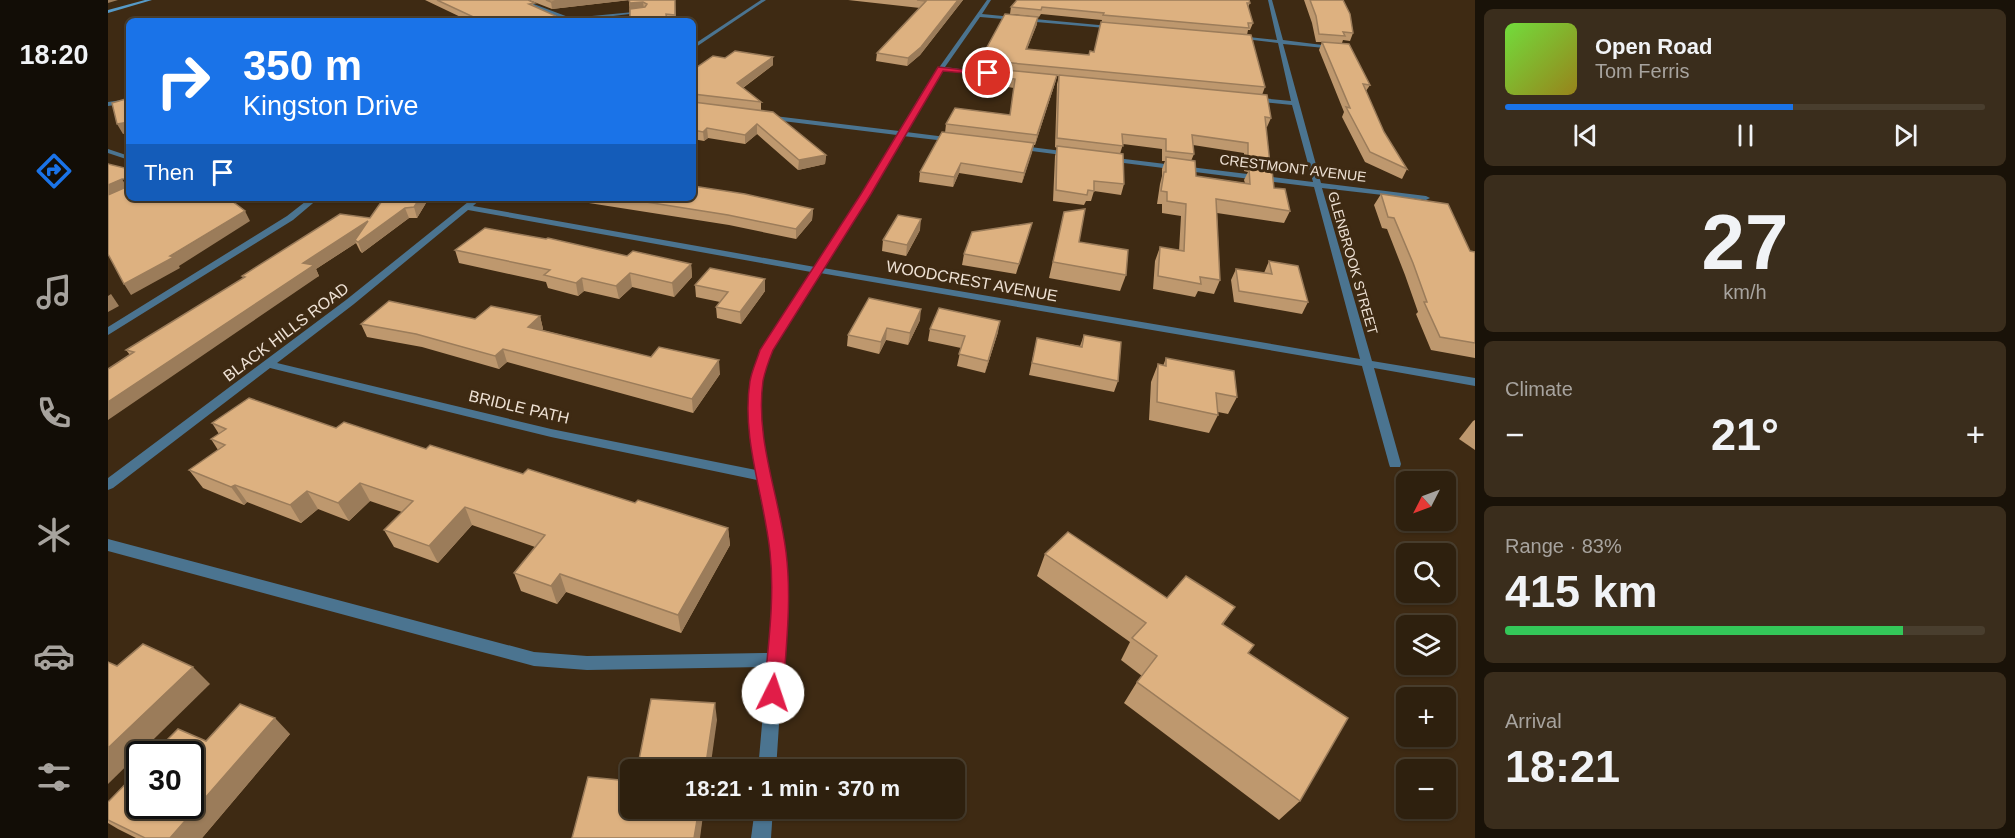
<!DOCTYPE html>
<html lang="en">
<head>
<meta charset="utf-8">
<style>
  :root { --surface:#2e200e; --page:#3a2d1c; --text:#f1f3f6; --muted:#a7a39e; --line:#493e2e; --accent:#1a73e8 }
  body { margin:0; font-family:Arial,sans-serif; background:var(--page); color:var(--text); height:100vh; display:flex; flex-direction:column; font-size:22px; white-space:nowrap }
  * { box-sizing:border-box; margin:0 }
  p { font-size:20px; color:var(--muted) }
  .icon { flex:none; width:33px; height:33px; fill:none; stroke:currentColor; stroke-width:2; stroke-linecap:round; stroke-linejoin:round }
  .map { position:relative; flex:1; overflow:hidden }
  .side { display:flex; flex-direction:column; gap:9px; padding:9px; background:#191208; width:540px }
  .side>* { flex:none }
  .banner { position:absolute; left:18px; top:18px; width:570px; height:183px; border-radius:9px; box-shadow:0 2px 4px #0004,0 0 0 2px var(--line); background:#1a73e8; color:#fff; overflow:hidden }
  .needle { width:39px; rotate:228deg }
  .controls { position:absolute; left:1288px; top:471px; display:grid; gap:12px }
  .controls a { display:grid; place-items:center; width:60px; height:60px; border-radius:9px; background:var(--surface); box-shadow:0 2px 4px #0004,0 0 0 2px var(--line); font-size:30px }
  .speed { position:absolute; left:18px; top:741px; display:flex; gap:12px; font-size:30px; font-weight:700; text-align:center }
  .speed>* { display:grid; place-content:center; width:78px; height:78px; border-radius:50%; background:var(--surface); box-shadow:0 2px 4px #0004,0 0 0 2px var(--line); line-height:1 }
  .speed .limit { border:3px solid #111; border-radius:9px; background:#fff; color:#111 }
  .pin { position:absolute; display:grid; place-items:center; width:51px; height:51px; color:#fff; margin:-26px; border:3px solid #fff; border-radius:50%; box-shadow:0 2px 6px #0007 }
  .me { position:absolute; width:66px; margin:-33px; rotate:4deg; stroke-linejoin:round; filter:drop-shadow(0 0 4px #0008) }
  .turn { display:flex; align-items:center; gap:21px; height:126px; padding:0 18px; font-size:27px }
  .turn .icon { width:78px; height:78px; stroke-width:2.5 }
  .turn b { display:block; font-size:42px; line-height:51px }
  .then { display:flex; align-items:center; height:57px; padding:0 18px; background:#0003; gap:12px; font-size:22px }
  .big { font-size:45px; font-weight:600; line-height:1.1 }
  .side .widget { flex:1; display:flex; flex-direction:column; justify-content:center; gap:9px; min-width:0; padding:0 21px; border-radius:9px; background:var(--page) }
  .side .dial { align-items:center; gap:0 }
  .dial b { font-size:78px; line-height:1 }
  .song { display:flex; align-items:center; gap:18px }
  .cover { width:72px; height:72px; border-radius:9px; background:linear-gradient(135deg,hsl(100 70% 55%),hsl(50 70% 35%)) }
  .played { height:6px; border-radius:3px; background:linear-gradient(90deg,var(--accent) 60%,var(--line) 60%) }
  .keys { display:flex; justify-content:space-around; direction:ltr }
  .heat { display:flex; justify-content:space-between; align-items:center; font-size:33px; direction:ltr }
  .charge { height:9px; border-radius:4px; background:linear-gradient(90deg,#34c759 83%,var(--line) 0) }
  .trip { position:absolute; left:512px; top:759px; width:345px; height:60px; border-radius:9px; background:var(--surface); box-shadow:0 2px 4px #0004,0 0 0 2px var(--line); font-weight:600; line-height:60px; text-align:center }
  main { display:flex; flex:1; min-height:0 }
  .tab-bar { display:flex; flex-direction:column; width:108px; justify-content:space-around; align-items:center; background:#120d06; color:var(--muted) }
  .tab-bar .icon { width:42px; height:42px }
  .tab-bar .active { color:var(--accent) }
  .tab-bar b { font-size:27px; color:var(--text) }
  .map>svg:first-child { display:block }
  .lines { fill:none; stroke-linecap:round; stroke-linejoin:round }
  .street { fill:#4b7490; fill-rule:evenodd }
  .secondary { fill:#569ac7; fill-rule:evenodd }
  .wall { fill:#be986e; fill-rule:evenodd }
  .shaded-wall { fill:#9b7c5a }
  .building { fill:#ddb180; stroke:#9b7c5a; stroke-width:1.5 }
  .route { fill:#e11d48; stroke:#92132f; stroke-width:1.5 }
  .labels { text-anchor:middle; dominant-baseline:central; stroke-width:6; stroke-linejoin:round; paint-order:stroke }
  .far-street-label { font-size:14px; fill:#eee1d4; stroke:#3e2a13 }
  .street-label { font-size:16px; fill:#eee1d4; stroke:#3e2a13 }
</style>
</head>
<body>
<main>
<nav class="tab-bar">
<b>18:20</b>
<svg class="icon active" aria-label="directions" viewBox="0 0 24 24"><path d="M12 3l9 9-9 9-9-9zM9 14v-3h6M13 9l2 2-2 2"/></svg>
<svg class="icon" aria-label="music" viewBox="0 0 24 24"><path d="M9 18V5l10-2v13"/><circle cx="6" cy="18" r="3"/><circle cx="16" cy="16" r="3"/></svg>
<svg class="icon" aria-label="phone" viewBox="0 0 24 24"><path d="M5 4h4l2 5-3 2q2 4 5 5l2-3 5 2v4C11 20 4 13 5 4z"/></svg>
<svg class="icon" aria-label="climate" viewBox="0 0 24 24"><path d="M12 3v18M4 7l16 10M4 17L20 7"/></svg>
<svg class="icon" aria-label="car" viewBox="0 0 24 24"><path d="M5 17H2v-5l4-1 3-4h7l3 4 3 1v5h-3M9 17h6M6 11h13"/><circle cx="7" cy="17" r="2"/><circle cx="17" cy="17" r="2"/></svg>
<svg class="icon" aria-label="filters" viewBox="0 0 24 24"><path d="M4 7h16M4 17h16"/><circle cx="9" cy="7" r="2"/><circle cx="15" cy="17" r="2"/></svg>
</nav>
<div class="map">
<svg width="1367" height="838" viewBox="0 0 1367 838">
  <rect width="100%" height="100%" fill="#3e2a13"/>
  <g class="lines">
    <!-- street -->
    <g class="street">
      <polygon points="408,0 415,0 463,18 536,11 538,12 464,21 446,21 457,19"/>
      <polygon points="653,0 658,0 585,49 585,45"/>
      <path d="M879,0H883L874,14L1012,27L1009,29L872,17L837,67L881,73L878,75L835,70L798,132L846,138L850,140L846,142L795,136L762,194L715,268L1252,359L1206,187L1000,161L996,159L1000,157L1205,182L1184,105L1143,101L1140,99L1143,97L1183,101L1170,43L1128,38L1131,36L1169,40L1160,0H1164L1175,40L1230,47L1227,49L1175,44L1213,183L1318,196L1322,198L1318,200L1214,188L1264,361L1367,378V386L1266,368L1293,464L1292,467H1282L1281,464L1254,366L712,273L663,350L655,379L652,416L661,476L677,550L680,588L668,770H650L659,667L479,670L426,666L0,551V539L426,652L479,656L660,653L666,588L663,550L649,480L443,437L162,368L5,488L0,490V478L238,300L365,198H374L365,206L707,267L754,194L789,135L658,119L655,117L658,115L791,131L818,86ZM360,210L703,272L653,350L643,379L640,416L648,470L443,429L169,363L246,304Z"/>
      <polygon points="21,99 21,103 0,106 0,102"/>
      <polygon points="905,145 962,152 966,154 962,156 908,149 904,147"/>
      <polygon points="0,149 21,156 21,160 0,153"/>
      <polygon points="202,198 211,198 185,220 0,335 0,327 179,216"/>
      <polygon points="647,808 665,808 663,838 643,838"/>
    </g>
    <!-- secondary -->
    <polygon class="secondary" points="37,0 44,0 0,13 0,10"/>
  </g>
  <!-- wall -->
  <g class="wall">
    <polygon points="317,0 420,0 428,7 459,21 361,21"/>
    <polygon points="421,0 567,0 568,21 522,21 521,0 444,9"/>
    <polygon points="740,0 855,0 812,55 799,66 768,61 769,53 812,8"/>
    <polygon points="1196,0 1235,0 1245,33 1242,41 1235,40 1234,43 1262,85 1258,91 1276,132 1299,169 1294,179 1257,162 1234,117 1236,112 1211,50 1214,42 1208,42 1204,23"/>
    <path d="M1142,3L1140,7L1145,23L1142,30H1140L1139,35L1157,87L1154,95L1163,118L1159,127H1158L1162,164L1160,170L1166,188L1182,211L1176,223L1109,213L1112,280L1106,294L1090,291L1087,297L1045,289L1047,261L1052,247L1071,251L1073,216L1054,213V204H1049L1052,184L1054,176V169L1057,161H1054V149L1015,144L1012,154L1016,184L1013,195L986,191L983,201H978L976,205L945,201L947,156L949,148L947,147L949,84L951,76H949L947,83L927,145H926L914,183L851,173L845,187L811,182L812,172L837,133L838,124L902,115L906,88L863,81L864,72L871,67L872,60L929,24L919,49L981,55L982,51L986,52L994,20L933,14L931,17L902,14L903,7ZM1085,145L1136,153V171L1140,172L1136,180L1137,183L1088,176L1083,161L1086,154Z"/>
    <polygon points="617,58 665,65 635,88 653,102 653,110 718,155 717,164 690,170 649,134 637,144 600,138 596,141 585,139 585,70"/>
    <polygon points="1273,194 1362,251 1367,252 1367,358 1323,350 1308,314 1310,312 1297,275 1279,229 1274,228 1266,205"/>
    <polygon points="321,198 309,218 301,218 254,253 252,251 248,243 208,269 211,276 22,355 18,350 135,278 134,276 262,218"/>
    <polygon points="449,198 585,198 705,209 704,220 688,239 621,225"/>
    <polygon points="956,212 971,242 1018,275 1012,291 941,278"/>
    <polygon points="812,230 798,256 774,251 775,240"/>
    <polygon points="921,233 908,274 854,265 856,254"/>
    <polygon points="347,250 519,256 583,264 584,277 566,297 524,287 511,299 476,291 470,296 440,288 438,282 351,263"/>
    <polygon points="1161,261 1200,302 1194,314 1126,302 1123,280 1128,269 1156,273"/>
    <polygon points="587,285 657,291 633,324 609,318 608,307 612,302 588,297"/>
    <polygon points="432,316 435,329 434,330 612,374 585,413 399,362 391,369 314,347 259,337 253,324"/>
    <polygon points="812,320 800,345 778,340 771,354 739,346 740,335"/>
    <polygon points="822,329 890,332 877,373 849,366 853,348 820,341"/>
    <polygon points="976,335 1010,381 1006,392 921,375 929,338 972,346"/>
    <polygon points="1058,358 1129,397 1120,414 1110,412 1110,415 1101,433 1041,420 1043,382 1050,364 1055,366"/>
    <polygon points="1367,420 1367,450 1351,439 1365,421"/>
    <polygon points="104,423 228,428 318,449 620,528 622,545 573,633 458,592 449,604 413,591 406,573 427,547 364,525 330,563 286,547 276,530 294,512 262,501 241,521 210,509 193,523 139,502 136,505 95,488 81,470 110,450 103,439 111,434"/>
    <polygon points="937,554 1059,598 1115,625 1140,653 1192,801 1171,820 1016,703 1029,682 1034,676 1013,660 1022,642 929,576"/>
    <polygon points="182,734 94,838 28,838 10,829 0,823 0,802 98,741"/>
  </g>
  <!-- shaded-wall -->
  <g class="shaded-wall">
    <polygon points="0,0 10,0 0,3"/>
    <polygon points="459,0 522,0 444,9 443,2"/>
    <polygon points="850,0 855,0 812,55 799,66 800,58"/>
    <polygon points="535,2 536,9 522,10 522,3"/>
    <polygon points="930,17 929,24 916,57 918,49"/>
    <polygon points="665,57 665,65 629,92 629,83"/>
    <polygon points="949,75 947,83 927,145 929,135"/>
    <polygon points="21,122 21,133 15,134 9,124"/>
    <polygon points="649,124 649,134 637,144 637,135"/>
    <polygon points="599,128 600,138 596,141 595,132"/>
    <polygon points="926,143 924,153 914,183 916,173"/>
    <polygon points="718,155 717,164 690,170 691,160"/>
    <polygon points="853,163 851,173 845,187 846,177"/>
    <polygon points="14,179 20,189 0,199 0,185"/>
    <polygon points="312,198 321,198 309,218 306,207"/>
    <polygon points="297,208 301,218 254,253 250,242 247,240 248,243 208,269 211,276 0,420 0,402 195,263 260,221"/>
    <polygon points="705,209 704,220 688,239 688,229"/>
    <polygon points="137,211 142,221 71,266 72,268 23,295 16,284"/>
    <polygon points="813,219 812,230 798,256 799,245"/>
    <polygon points="583,264 584,277 566,297 564,283"/>
    <polygon points="522,273 524,287 511,299 508,286"/>
    <polygon points="474,278 476,291 470,296 468,283"/>
    <polygon points="657,279 657,291 633,324 632,312"/>
    <polygon points="3,294 11,306 0,312 0,296"/>
    <polygon points="813,309 812,320 800,345 802,333"/>
    <polygon points="432,316 435,329 423,340 420,327"/>
    <polygon points="892,321 890,332 877,373 880,361"/>
    <polygon points="779,328 778,340 771,354 773,342"/>
    <polygon points="395,349 399,362 391,369 387,356"/>
    <polygon points="611,360 612,374 585,413 584,399"/>
    <polygon points="252,483 262,501 241,521 230,503"/>
    <polygon points="127,485 139,502 136,505 123,487"/>
    <polygon points="199,491 210,509 193,523 182,505"/>
    <polygon points="357,507 364,525 330,563 321,546"/>
    <polygon points="620,528 622,545 573,633 570,615"/>
    <polygon points="452,574 458,592 449,604 443,586"/>
    <polygon points="1127,607 1112,629 1114,624"/>
    <polygon points="85,667 102,684 0,784 0,748"/>
    <polygon points="607,703 609,720 602,770 597,770"/>
    <polygon points="167,718 182,734 94,838 62,838"/>
    <polygon points="591,808 596,808 592,838 586,838"/>
  </g>
  <!-- building -->
  <g class="building">
    <polygon points="329,0 420,0 427,3 421,4 459,21 374,21"/>
    <polygon points="438,0 459,0 443,2"/>
    <polygon points="521,0 567,0 567,15 558,14 559,21 522,21 522,9 537,7 539,4 535,2 522,3"/>
    <polygon points="809,0 850,0 813,47 800,58 769,53 818,1"/>
    <polygon points="909,0 1141,0 1142,3 1139,3 1145,23 1140,23 1141,28 995,15 996,13 934,7 933,10 903,7"/>
    <polygon points="1202,0 1235,0 1242,14 1245,33 1235,32 1237,36 1211,34 1208,16"/>
    <polygon points="897,14 930,17 918,49 981,55 982,51 986,52 993,22 1143,35 1157,87 872,60"/>
    <polygon points="1214,42 1241,44 1262,85 1255,84 1276,132 1299,169 1262,152 1238,107 1242,108"/>
    <polygon points="627,51 665,57 629,83 653,102 585,94 585,70 605,56 617,58"/>
    <polygon points="867,67 949,75 929,135 838,124 847,108 902,115 907,79 864,72"/>
    <polygon points="951,75 1159,95 1163,118 1157,117 1162,164 1140,161 1140,143 1084,135 1086,154 1058,151 1058,139 1014,134 1015,146 949,138"/>
    <polygon points="21,98 21,122 9,124 4,103"/>
    <polygon points="585,102 665,112 718,155 691,160 649,124 637,135 599,128 595,132 585,130"/>
    <polygon points="834,132 926,143 916,173 853,163 846,177 812,172"/>
    <polygon points="949,146 1015,154 1016,184 986,181 986,191 980,190 979,195 948,190"/>
    <polygon points="1058,157 1087,161 1088,176 1142,184 1141,168 1164,170 1166,188 1177,189 1182,211 1108,199 1112,280 1092,277 1093,284 1050,276 1052,247 1076,251 1078,204 1059,201 1059,192 1053,191 1056,172 1058,172"/>
    <polygon points="0,164 21,169 21,198 120,198 137,211 62,256 66,257 16,284 0,254 0,195 16,188 17,179 14,179 0,185"/>
    <polygon points="585,186 637,194 705,209 688,229 620,215 513,198 585,198"/>
    <polygon points="1273,194 1340,204 1362,251 1367,252 1367,343 1332,337 1316,302 1319,302 1305,263 1286,218 1280,217"/>
    <polygon points="276,198 312,198 306,207 297,208 250,242 247,240 260,221 195,263 206,265 0,402 0,369 26,352 18,350 137,277 134,276 232,214 262,218"/>
    <polygon points="977,209 971,242 1020,250 1018,275 945,262 956,212"/>
    <polygon points="790,215 813,219 799,245 775,240"/>
    <polygon points="924,223 911,264 856,254 864,232"/>
    <polygon points="377,228 438,239 440,238 519,256 525,251 583,264 564,283 522,273 508,286 474,278 468,283 436,275 442,270 347,250"/>
    <polygon points="1161,261 1190,266 1200,302 1131,291 1128,269 1164,274"/>
    <polygon points="602,268 657,279 632,312 608,307 620,292 587,285"/>
    <polygon points="761,298 813,309 802,333 779,328 773,342 740,335"/>
    <polygon points="281,301 367,319 383,306 432,316 420,327 543,357 551,347 611,360 584,399 395,349 387,356 308,334 253,324"/>
    <polygon points="831,308 892,321 880,361 851,354 857,336 822,329"/>
    <polygon points="976,335 1013,342 1010,381 924,363 929,338 974,347"/>
    <polygon points="1058,358 1126,371 1129,397 1108,393 1110,415 1049,402 1050,364 1058,366"/>
    <polygon points="141,398 228,428 236,422 318,449 322,445 415,474 420,469 527,503 530,500 620,528 570,615 452,574 443,586 406,573 437,535 357,507 321,546 276,530 305,501 252,483 230,503 199,491 182,505 127,485 123,487 81,470 117,445 103,439 118,429 104,423"/>
    <polygon points="960,532 1059,598 1078,576 1127,607 1114,624 1146,645 1140,653 1240,718 1192,801 1029,682 1049,656 1024,638 1038,623 937,554"/>
    <polygon points="35,644 85,667 0,748 0,662 9,666"/>
    <polygon points="543,699 607,703 597,770 529,770"/>
    <polygon points="132,704 167,718 62,838 37,838 0,820 0,802 32,769 32,806 82,806 82,754 45,754 70,729 98,741"/>
    <polygon points="480,777 522,781 522,808 591,808 586,838 464,838"/>
  </g>
  <!-- route -->
  <path class="route" d="M830,67L883,73L880,75L835,71L763,194L665,350C661,360 657,371 655,381C647,439 671,495 678,552C684,599 678,646 675,693L672,699L665,702L659,699L656,693C660,646 667,599 662,552C656,495 633,438 642,381C644,370 649,360 652,350L753,194Z"/>
  <g class="labels">
    <!-- far-street labels -->
    <g class="far-street-label">
      <text transform="translate(1185 168) rotate(7)">CRESTMONT AVENUE</text>
      <text transform="translate(1245 263) rotate(74)">GLENBROOK STREET</text>
    </g>
    <!-- street labels -->
    <g class="street-label">
      <text transform="translate(864 281) rotate(10)">WOODCREST AVENUE</text>
      <text transform="translate(178 332) rotate(-37)">BLACK HILLS ROAD</text>
      <text transform="translate(411 407) rotate(13)">BRIDLE PATH</text>
    </g>
  </g>
</svg>
<div class="controls">
<a><svg class="needle" viewBox="-14 -14 28 28"><path d="M0-13l5 13h-10z" fill="#e53935"/><path d="M0 13l5-13h-10z" fill="#a7a39e"/></svg></a>
<a><svg class="icon" aria-label="search" viewBox="0 0 24 24"><circle cx="10" cy="10" r="6"/><path d="M15 15l6 6"/></svg></a>
<a><svg class="icon" aria-label="layers" viewBox="0 0 24 24"><path d="M12 4l9 5-9 5-9-5zM3 14l9 5 9-5"/></svg></a>
<a>+</a>
<a>−</a>
</div>
<div class="speed"><div class="limit">30</div></div>
<div class="pin" style="left:880px;top:73px;background:#d93025"><svg class="icon" aria-label="arrive" viewBox="0 0 24 24"><path d="M6 21V4h12l-3 4 3 4H6"/></svg></div>
<svg class="me" style="left:665px;top:693px" viewBox="-20 -20 40 40"><circle r="19" fill="#fff"/><path d="M0-13L10 11 0 6-10 11z" fill="#e11d48"/></svg>
<div class="trip">18:21 · 1 min · 370 m</div>
<div class="banner">
<div class="turn"><svg class="icon" aria-label="right" viewBox="0 0 24 24"><path d="M7 20v-9h11M14 6l5 5-5 5"/></svg><div><b>350 m</b>Kingston Drive</div></div>
<div class="then">Then<svg class="icon" aria-label="arrive" viewBox="0 0 24 24"><path d="M6 21V4h12l-3 4 3 4H6"/></svg></div>
</div>
</div>
<section class="side">
<div class="widget">
<div class="song"><i class="cover"></i><div><b>Open Road</b><p>Tom Ferris</p></div></div>
<div class="played"></div>
<div class="keys"><svg class="icon" aria-label="previous" viewBox="0 0 24 24"><path d="M18 5L8 12l10 7zM5 5v14"/></svg><svg class="icon" aria-label="pause" viewBox="0 0 24 24"><path d="M8 5v14M16 5v14"/></svg><svg class="icon" aria-label="next" viewBox="0 0 24 24"><path d="M6 5l10 7-10 7zM19 5v14"/></svg></div>
</div>
<div class="widget dial"><b>27</b><p>km/h</p></div>
<div class="widget"><p>Climate</p>
<div class="heat"><a>−</a><b class="big">21°</b><a>+</a></div>
</div>
<div class="widget"><p>Range · 83%</p><b class="big">415 km</b><div class="charge"></div></div>
<div class="widget"><p>Arrival</p><b class="big">18:21</b></div>
</section>
</main>
</body>
</html>
